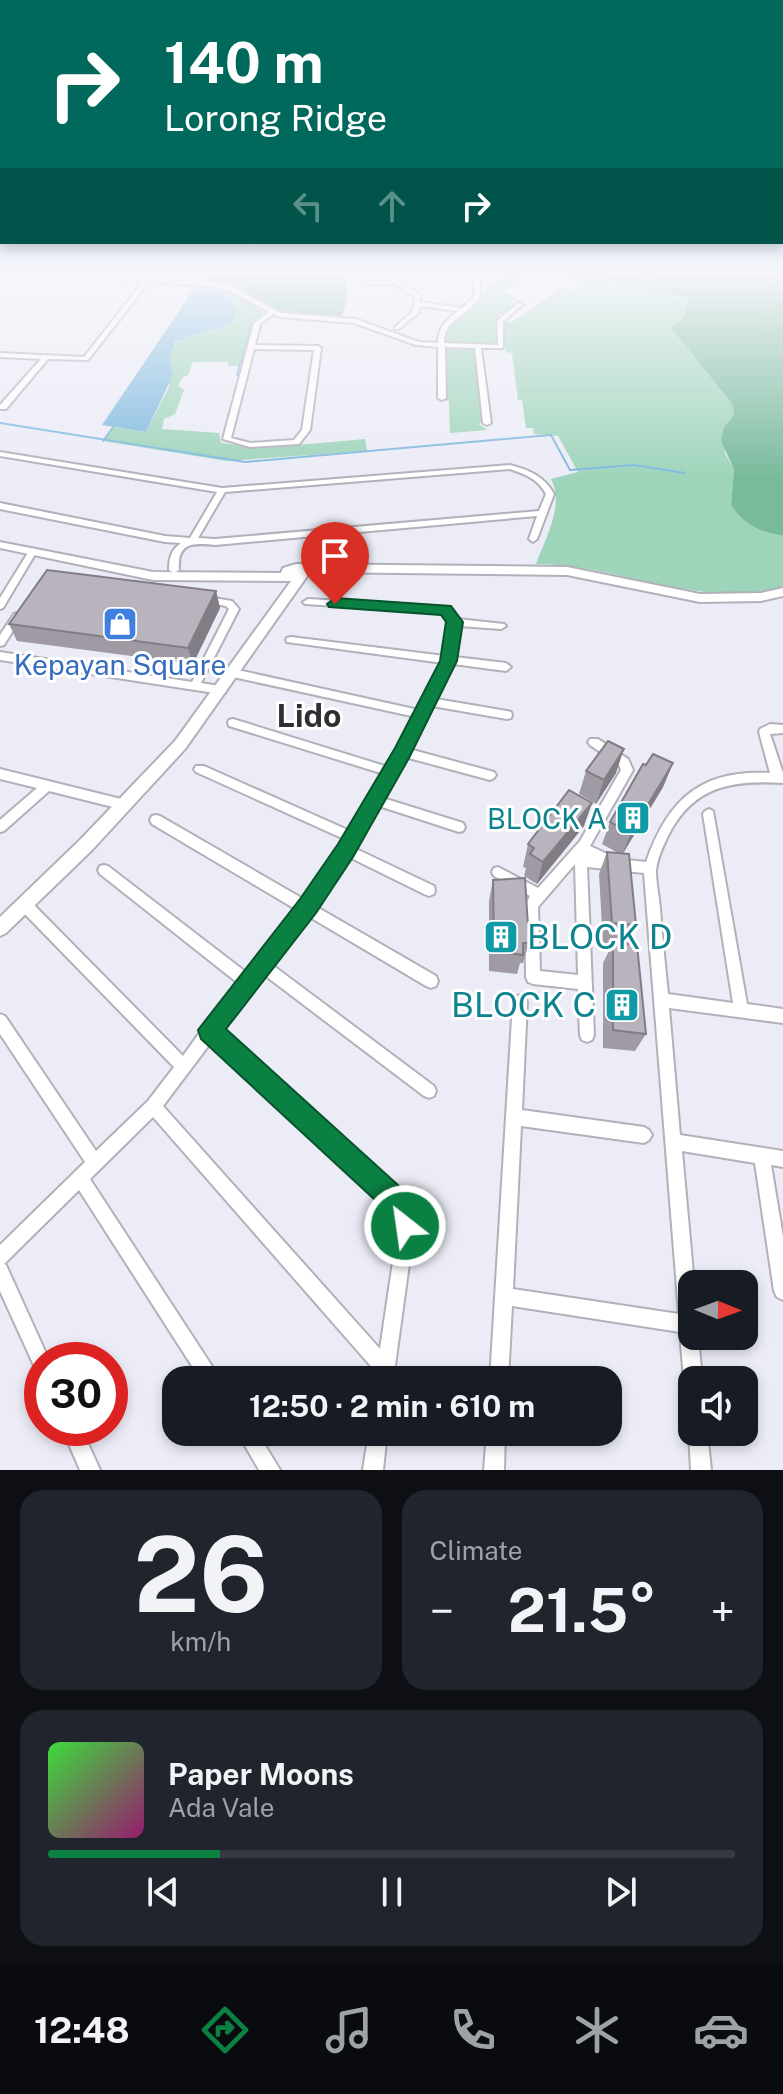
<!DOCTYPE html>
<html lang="en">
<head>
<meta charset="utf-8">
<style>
  :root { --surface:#171b24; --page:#20242c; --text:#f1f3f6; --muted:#9ea1a6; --line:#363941; --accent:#0b8043 }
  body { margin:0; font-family:"Public Sans",sans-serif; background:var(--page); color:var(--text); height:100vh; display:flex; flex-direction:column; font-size:30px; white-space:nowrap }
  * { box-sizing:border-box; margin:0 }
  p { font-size:26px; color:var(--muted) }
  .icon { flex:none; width:44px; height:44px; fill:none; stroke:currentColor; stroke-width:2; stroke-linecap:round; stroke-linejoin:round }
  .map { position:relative; height:1470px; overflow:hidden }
  .side { display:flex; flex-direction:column; gap:20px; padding:20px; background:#0d0f14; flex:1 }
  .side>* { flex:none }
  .banner { position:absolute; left:0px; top:0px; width:784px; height:244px; box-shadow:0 4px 12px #0003; background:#00695c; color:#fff; overflow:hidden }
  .needle { width:52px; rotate:91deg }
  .controls { position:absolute; left:678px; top:1270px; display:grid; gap:16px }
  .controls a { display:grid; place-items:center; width:80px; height:80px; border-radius:16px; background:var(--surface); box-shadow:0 4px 12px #0003; font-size:40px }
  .speed { position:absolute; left:24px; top:1342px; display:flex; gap:16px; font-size:40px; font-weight:700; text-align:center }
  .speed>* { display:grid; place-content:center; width:104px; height:104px; border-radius:50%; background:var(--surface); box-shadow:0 4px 12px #0003; line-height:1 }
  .speed .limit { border:12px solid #d22; background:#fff; color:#111 }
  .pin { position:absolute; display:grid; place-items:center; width:68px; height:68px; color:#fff; margin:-82px -34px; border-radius:50% 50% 50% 0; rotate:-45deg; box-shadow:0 0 8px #0007 }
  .pin .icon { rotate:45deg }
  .me { position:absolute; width:88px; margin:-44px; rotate:330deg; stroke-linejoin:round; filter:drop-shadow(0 0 6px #0008) }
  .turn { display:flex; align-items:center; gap:28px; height:168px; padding:0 32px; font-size:36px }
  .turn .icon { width:104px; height:104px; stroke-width:2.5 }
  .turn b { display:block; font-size:56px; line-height:68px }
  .lanes { display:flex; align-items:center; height:76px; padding:0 32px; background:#0003; justify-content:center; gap:40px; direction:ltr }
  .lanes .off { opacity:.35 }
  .big { font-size:60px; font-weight:700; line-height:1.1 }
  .side .card { flex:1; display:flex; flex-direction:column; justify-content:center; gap:12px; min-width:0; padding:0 28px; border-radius:24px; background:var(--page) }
  .side .dial { align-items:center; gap:0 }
  .dial b { font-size:104px; line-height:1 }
  .song { display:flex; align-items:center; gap:24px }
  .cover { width:96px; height:96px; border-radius:12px; background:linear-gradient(135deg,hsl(120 70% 55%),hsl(320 70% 35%)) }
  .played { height:8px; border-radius:4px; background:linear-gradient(90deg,var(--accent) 25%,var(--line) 25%) }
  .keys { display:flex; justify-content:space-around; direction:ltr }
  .heat { display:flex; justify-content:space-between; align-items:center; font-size:44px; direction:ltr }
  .side .tiles { flex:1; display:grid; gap:20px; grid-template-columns:1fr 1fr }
  .card:last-child { grid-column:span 2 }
  .trip { position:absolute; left:162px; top:1366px; width:460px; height:80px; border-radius:24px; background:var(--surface); box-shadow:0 4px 12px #0003; font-weight:700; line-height:80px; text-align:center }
  .tabs { display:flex; height:128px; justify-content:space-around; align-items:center; background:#090b0e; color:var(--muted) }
  .tabs .icon { width:56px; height:56px }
  .tabs .current { color:var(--accent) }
  .tabs b { font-size:36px; color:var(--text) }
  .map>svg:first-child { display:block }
  .green { fill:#9ed4ba }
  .forest { fill:#78ba9c }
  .water { fill:#7fb9de }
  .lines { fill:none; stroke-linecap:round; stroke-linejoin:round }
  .stream { stroke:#7fb9de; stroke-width:2 }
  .minor-casing { stroke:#b1b0bb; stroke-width:4 }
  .tertiary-casing { stroke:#b1b0bb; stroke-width:4 }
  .minor { fill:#fff; fill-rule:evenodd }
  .tertiary { fill:#fff; fill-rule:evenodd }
  .wall { fill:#9f9aa3 }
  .shaded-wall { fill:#827d84 }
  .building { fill:#b9b3bd; stroke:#827d84; stroke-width:2 }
  .route { fill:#0b8043; stroke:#07532c; stroke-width:2 }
  .labels { text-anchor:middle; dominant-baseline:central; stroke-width:6; stroke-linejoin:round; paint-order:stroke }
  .shop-label { font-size:28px; fill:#366cbe; stroke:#fff }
  .culture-label { font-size:28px; fill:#0d838f; stroke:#fff; text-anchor:end }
  .quarter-label { font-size:32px; font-weight:bold; fill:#2f2e33; stroke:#fff }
  .near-culture-label { font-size:34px; fill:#0d838f; stroke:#fff; text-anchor:start }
</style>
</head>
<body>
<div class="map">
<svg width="783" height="1470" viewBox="0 0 783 1470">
  <rect width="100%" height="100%" fill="#ececf7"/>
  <!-- green -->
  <g class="green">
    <polygon points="502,273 530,273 504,292 516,298 511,302 511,309 499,315 495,324 497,346 445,345 448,329"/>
    <path d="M548,273H585L616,285L642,277L652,279C659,293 675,298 689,299L685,314L678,320L681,340L733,405L734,415L724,427L725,453L734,469L731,505C744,525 760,532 783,536V586C699,611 620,564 536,564C545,539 565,505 551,479L578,472L558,436L534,434L533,428H526L522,400H518L512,353L506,352L502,326L503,322H512L563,287L574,290L580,282Z"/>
    <polygon points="196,285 230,292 262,315 254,318 240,366 228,366 228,362 193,362 188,375 182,378 178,386 184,390 175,414 164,419 162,429 219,433 221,443 264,448 365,439 367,451 227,461 103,441 113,427 146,432 169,387 169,359 177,341 231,324 233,320 207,290 192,292"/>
    <polygon points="446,349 476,350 482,421 479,424 487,430 450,433 449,401 445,400 443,350"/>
  </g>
  <!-- forest -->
  <g class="forest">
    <path d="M210,273H345C349,290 348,300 342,316L276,312L246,294L237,284L205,281L208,279L203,278Z"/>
    <path d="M585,273H783V536C760,532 744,525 731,505L734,469L721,441L724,427L734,415L733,405L672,329L685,314L689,299L654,291L651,279L642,277L630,288Z"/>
  </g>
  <!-- water -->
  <polygon class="water" points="207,290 226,293 236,309 231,324 176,341 169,359 173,375 146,432 102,425 192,292"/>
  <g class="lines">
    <!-- stream -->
    <g class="stream">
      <polyline points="198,281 210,273"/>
      <polyline points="205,281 237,284 253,299"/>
      <polyline points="198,291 196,285 230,292 262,313 254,318 237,375"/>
      <polyline points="313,316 365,321"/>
      <polyline points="255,346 262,323 270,316 326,321"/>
      <polyline points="253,354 254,350"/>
      <polyline points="0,423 245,462 551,435 570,470 634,465 685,473"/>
      <polyline points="103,441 113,427"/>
    </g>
    <!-- minor casing -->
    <g class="minor-casing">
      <g id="minor">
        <path d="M25,273H64L212,282L234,288L281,313L355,319L419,342L438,343C438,327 447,320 458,311L420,306L418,313L399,329H395V327L413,311L415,297L395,284H366L364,283V281L396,280L420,295V302L462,308L474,297V273H480V298C476,302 470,309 466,312C455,321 444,326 444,343L498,345L497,321L518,303L523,304L503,322V348H481L491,423L487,425L483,423L475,348L445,347L446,398L442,400L438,398V347L416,345L354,323L280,317L273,314L260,324L255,345L318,346L321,348L310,430L299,444L250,447L223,439L254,323L269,312L230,290L212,286L149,282L88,360L48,359L6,409H0V405L41,359L0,357V353L84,357L143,282ZM254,349L314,350L302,430L294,440L250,443L231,438Z"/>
        <path d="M0,452L222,488L510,465C529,470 544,476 554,494L537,539L533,542L529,539L537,516L215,545C193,543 177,542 179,570L174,573L169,570C169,558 171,550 181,543L165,542L0,509V503L165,536L190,538L217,492L0,456ZM510,469C525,474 538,479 546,494L539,511L215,539L198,538L225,492Z"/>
        <polygon points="33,548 37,551 3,608 0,609 0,598 29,551"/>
        <polygon points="207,597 232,601 239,609 201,683 225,687 226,690 225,693 221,694 0,660 0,652 192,682 229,609 226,606 204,602 202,600"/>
        <path d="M308,599L446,607L449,608L458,619L504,624L506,626L501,629L459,626L455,657L506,663L511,667L506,671L453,664L436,699L507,711L511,712L512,715L511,718L507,719L432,706L409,749L494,772L496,775L494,778L490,780L405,757L383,798L463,823L465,827L463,831L459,832L379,806L352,847L434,886L435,890L434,894L429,896L424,894L347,856L315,906L436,976L438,981L436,986L431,988L426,986L308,916L271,964L434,1086L436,1091L434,1096L429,1098L424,1096L263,974L221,1030L405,1198L413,1235L393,1380H375L376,1372L153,1117L90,1179L221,1380H201L79,1190L4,1264L6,1265L49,1360H42V1373L36,1370L0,1291V1245L85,1162L0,1034V1014L5,1016L96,1151L148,1101L174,1067L20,909L19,905L20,901L25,899L30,901L183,1056L205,1025L208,1024L239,984L100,874L98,870L100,866L104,865L108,866L247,973L297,910L152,824L150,820L152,816L156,815L160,816L305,900L344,839L196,772L194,769L196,766H204L350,831L384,774L229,726L228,723L229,720L233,719L388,767L416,717L233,677L229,676L228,673L229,670L233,669L419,710L443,663L287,642L286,640L287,638L291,637L445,656L450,622L443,613L305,604L303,602ZM212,1041L392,1208L397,1235L380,1349L163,1106Z"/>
        <polygon points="17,613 22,616 4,645 0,646 0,635 14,614"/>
        <path d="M770,724L783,725V733L770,734L783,773V783C732,780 693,786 668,836C663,846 657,859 656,871C656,883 659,896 660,908C662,936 665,965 668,994L733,1003L703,814L705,811L709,809L713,811L747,1004L783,1009V1023L669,1008L680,1135L783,1151V1167L771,1165L783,1237V1300L777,1297L774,1291L755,1163L682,1151L694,1284H692V1336H698L702,1380H692V1389L687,1386L684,1380L680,1332L512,1306L508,1380H490L513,1002L515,997L520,995L525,997L527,1002L522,1110L644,1127L649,1130L652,1135L649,1140L644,1143L521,1126L513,1289L679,1314L644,873L587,867L594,1035L592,1040L587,1042L582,1040L580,1035L578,989L533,984L528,982L526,977L525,905L530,896L494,876L492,872L494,868L498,867L538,888L580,841L621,770L619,765L590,745L588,742L590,739H598L628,759L633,770L590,846L618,859L646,862C668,799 701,769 770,773L759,732L760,729ZM575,864L578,975L540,971L538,907Z"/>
        <polygon points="0,769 125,800 129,802 131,805 129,808 125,810 49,791 4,831 0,832 0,820 37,788 0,779"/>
        <polygon points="691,1425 692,1432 707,1432 711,1470 691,1470 689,1432"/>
        <polygon points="62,1428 81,1428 100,1470 80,1470"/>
        <polygon points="237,1432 257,1432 280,1470 259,1470"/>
        <polygon points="369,1432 387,1432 383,1470 363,1470"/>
        <polygon points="487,1432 505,1432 504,1470 484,1470"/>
      </g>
    </g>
    <!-- tertiary casing -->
    <g class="tertiary-casing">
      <polygon id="tertiary" points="0,542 153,572 281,573 283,568 296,564 567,567 700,594 761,593 783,588 783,596 761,601 700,602 567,575 310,572 185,749 92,850 6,933 0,936 0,917 80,840 175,741 291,581 153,580 0,548"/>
    </g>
    <!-- minor -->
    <use href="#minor" class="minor"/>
    <!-- tertiary -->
    <use href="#tertiary" class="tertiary"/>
  </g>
  <!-- wall -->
  <g class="wall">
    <polygon points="216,591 220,608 193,664 17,641 9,624"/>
    <polygon points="673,763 663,787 623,853 636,925 627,944 646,1034 635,1051 603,1048 603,963 612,945 603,944 599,874 607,852 618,853 602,844 610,822 646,765"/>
    <polygon points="586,771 616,773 596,804 579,794"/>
    <polygon points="584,826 537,884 524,876 526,868 523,867 528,844"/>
    <polygon points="493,880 529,943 523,963 520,963 517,974 489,971 489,901"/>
  </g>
  <!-- shaded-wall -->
  <g class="shaded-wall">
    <polygon points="216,591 220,608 193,664 188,648"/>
    <polygon points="624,749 616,773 596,804 604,780"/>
    <polygon points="673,763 663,787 622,855 631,833"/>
    <polygon points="592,803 584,826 537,884 543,862"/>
  </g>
  <!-- building -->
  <g class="building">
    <polygon points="47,570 216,591 188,648 9,624"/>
    <polygon points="608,741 624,749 604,780 586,771"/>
    <polygon points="653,754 673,763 631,833 610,822 643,764 646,765"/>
    <polygon points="569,790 592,803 543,862 530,854 534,848 528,844"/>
    <polygon points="607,852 629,854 636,925 612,923"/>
    <polygon points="525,878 529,943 523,943 523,955 494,951 493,880"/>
    <polygon points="613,942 637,945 646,1034 613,1030"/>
  </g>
  <!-- sky -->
  <linearGradient id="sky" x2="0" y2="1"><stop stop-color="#7eb6e4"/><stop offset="0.57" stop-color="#f6f6fb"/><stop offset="1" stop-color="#f6f6fb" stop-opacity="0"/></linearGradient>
  <rect width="783" height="479" fill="url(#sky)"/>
  <!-- route -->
  <polygon class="route" points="335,598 451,606 463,622 457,661 409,758 353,857 316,913 226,1029 409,1195 419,1226 415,1235 405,1239 395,1235 388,1212 201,1039 198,1030 300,899 338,844 395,748 440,661 446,622 441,615 329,607 327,604"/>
  <!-- icons -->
  <defs>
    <g id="shop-square" transform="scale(1.8)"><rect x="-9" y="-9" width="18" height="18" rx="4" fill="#3f7fe0" stroke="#fff"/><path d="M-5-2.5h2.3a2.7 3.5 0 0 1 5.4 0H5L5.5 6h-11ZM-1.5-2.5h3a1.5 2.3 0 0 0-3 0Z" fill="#fff"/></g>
    <g id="building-square" transform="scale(1.8)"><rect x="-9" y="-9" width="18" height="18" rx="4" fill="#0f9aa8" stroke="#fff"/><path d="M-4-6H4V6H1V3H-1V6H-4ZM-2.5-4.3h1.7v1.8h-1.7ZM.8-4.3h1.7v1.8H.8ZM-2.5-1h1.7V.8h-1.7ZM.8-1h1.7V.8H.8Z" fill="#fff"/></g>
  </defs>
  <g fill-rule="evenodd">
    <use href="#shop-square" x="120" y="624"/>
    <use href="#building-square" x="633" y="818"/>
    <use href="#building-square" x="501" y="937"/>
    <use href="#building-square" x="622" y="1005"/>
  </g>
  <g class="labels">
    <!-- shop labels -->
    <g class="shop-label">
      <text x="120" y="664">Kepayan Square</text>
    </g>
    <!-- culture labels -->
    <g class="culture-label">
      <text x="607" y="818">BLOCK A</text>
    </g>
    <!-- quarter labels -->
    <g class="quarter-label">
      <text x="309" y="715">Lido</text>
    </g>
    <!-- near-culture labels -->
    <g class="near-culture-label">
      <text x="527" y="937">BLOCK D</text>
      <text x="596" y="1005" text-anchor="end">BLOCK C</text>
    </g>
  </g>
</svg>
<div class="controls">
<a><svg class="needle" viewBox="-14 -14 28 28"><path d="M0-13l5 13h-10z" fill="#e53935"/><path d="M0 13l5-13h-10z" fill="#9ea1a6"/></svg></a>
<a><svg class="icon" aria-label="sound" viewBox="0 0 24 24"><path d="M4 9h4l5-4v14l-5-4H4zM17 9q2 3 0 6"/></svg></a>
</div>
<div class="speed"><div class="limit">30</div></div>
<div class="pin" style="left:335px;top:604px;background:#d93025"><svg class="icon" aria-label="arrive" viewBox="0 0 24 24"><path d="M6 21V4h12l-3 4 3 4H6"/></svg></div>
<svg class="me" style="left:405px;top:1226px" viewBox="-20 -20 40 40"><circle r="17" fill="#0b8043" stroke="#fff" stroke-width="3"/><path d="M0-11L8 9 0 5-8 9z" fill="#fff"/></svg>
<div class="trip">12:50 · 2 min · 610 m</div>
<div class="banner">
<div class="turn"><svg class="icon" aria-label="right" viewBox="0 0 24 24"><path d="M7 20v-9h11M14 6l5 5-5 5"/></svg><div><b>140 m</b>Lorong Ridge</div></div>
<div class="lanes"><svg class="icon off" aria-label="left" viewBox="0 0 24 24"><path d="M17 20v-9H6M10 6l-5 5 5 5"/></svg><svg class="icon off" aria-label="ahead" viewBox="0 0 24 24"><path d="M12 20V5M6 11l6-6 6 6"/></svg><svg class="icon" aria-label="right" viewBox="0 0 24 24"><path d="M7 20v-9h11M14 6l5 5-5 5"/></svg></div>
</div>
</div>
<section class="side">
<div class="tiles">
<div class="card dial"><b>26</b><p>km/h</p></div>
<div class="card"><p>Climate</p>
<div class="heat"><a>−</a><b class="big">21.5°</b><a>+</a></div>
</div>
<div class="card">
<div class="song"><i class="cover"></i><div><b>Paper Moons</b><p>Ada Vale</p></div></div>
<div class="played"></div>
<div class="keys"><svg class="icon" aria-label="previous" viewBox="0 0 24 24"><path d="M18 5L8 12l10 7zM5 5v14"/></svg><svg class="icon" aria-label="pause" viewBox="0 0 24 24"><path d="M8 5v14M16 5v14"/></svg><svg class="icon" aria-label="next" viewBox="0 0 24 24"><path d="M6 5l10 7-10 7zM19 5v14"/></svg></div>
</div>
</div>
</section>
<nav class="tabs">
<b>12:48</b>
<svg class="icon current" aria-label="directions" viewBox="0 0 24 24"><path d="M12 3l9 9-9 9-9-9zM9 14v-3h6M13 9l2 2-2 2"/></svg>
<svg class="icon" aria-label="music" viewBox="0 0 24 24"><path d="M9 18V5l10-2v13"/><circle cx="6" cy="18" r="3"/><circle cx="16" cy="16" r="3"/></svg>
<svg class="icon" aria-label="phone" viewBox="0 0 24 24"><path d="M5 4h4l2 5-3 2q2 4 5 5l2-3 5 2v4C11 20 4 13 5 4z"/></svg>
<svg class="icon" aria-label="climate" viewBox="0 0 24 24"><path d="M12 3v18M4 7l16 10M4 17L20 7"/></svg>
<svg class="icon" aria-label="car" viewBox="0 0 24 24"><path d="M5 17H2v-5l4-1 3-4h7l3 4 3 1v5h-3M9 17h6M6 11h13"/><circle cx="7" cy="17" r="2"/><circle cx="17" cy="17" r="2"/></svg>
</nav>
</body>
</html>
